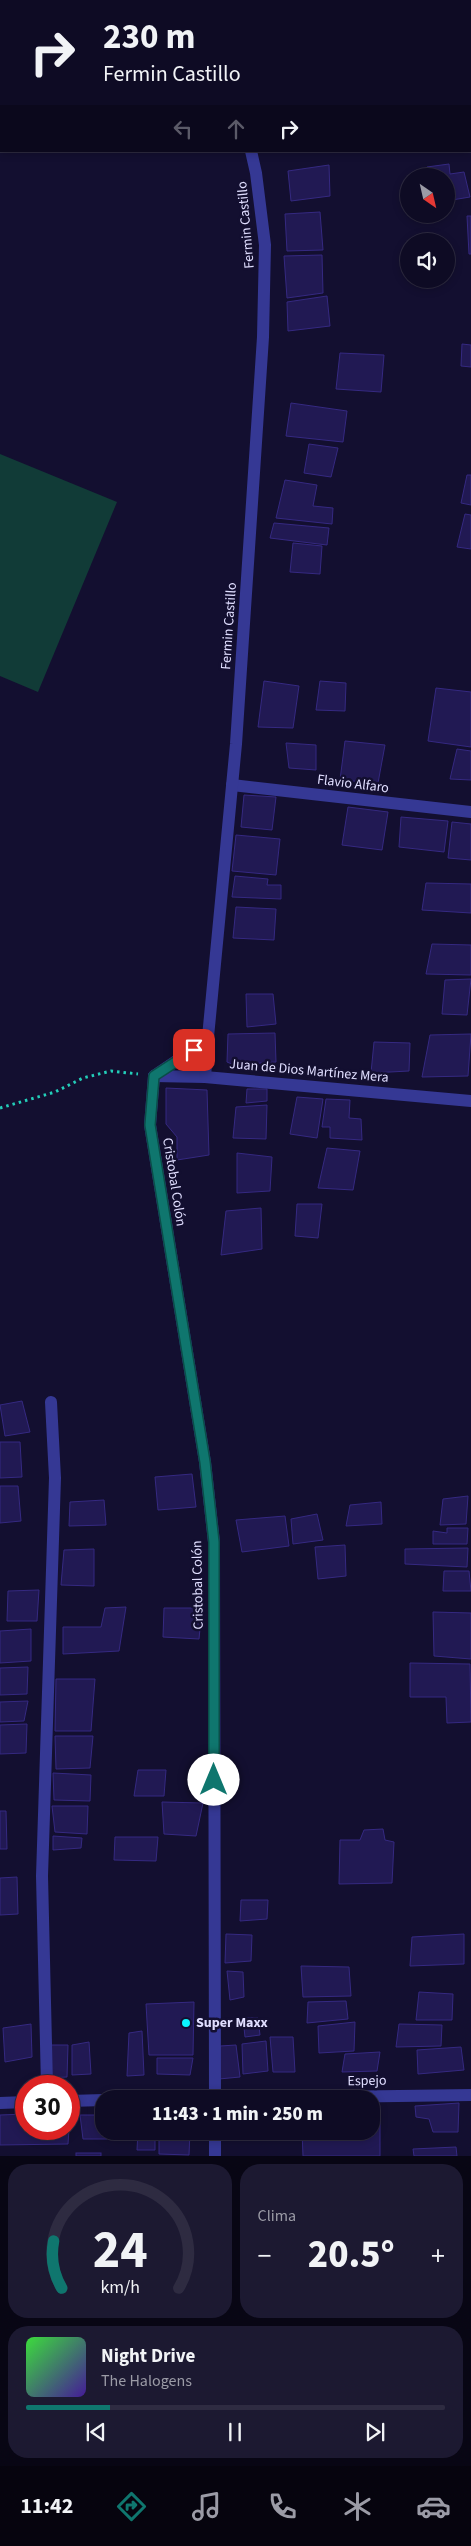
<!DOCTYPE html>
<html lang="es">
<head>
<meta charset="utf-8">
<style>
  :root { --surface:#0e0b24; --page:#1c1931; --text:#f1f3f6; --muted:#9b9ba6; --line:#2e2b41; --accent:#0f766e }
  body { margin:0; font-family:"Source Sans 3",sans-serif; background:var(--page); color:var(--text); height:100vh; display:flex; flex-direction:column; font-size:19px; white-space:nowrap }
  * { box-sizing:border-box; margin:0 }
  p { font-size:16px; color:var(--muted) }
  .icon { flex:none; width:28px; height:28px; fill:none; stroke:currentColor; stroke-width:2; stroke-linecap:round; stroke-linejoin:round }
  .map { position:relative; height:2156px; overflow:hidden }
  .panel { display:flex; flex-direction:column; gap:8px; padding:8px; background:#080614; flex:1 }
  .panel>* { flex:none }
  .hud { position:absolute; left:0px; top:0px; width:471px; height:152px; box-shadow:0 2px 8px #0003,0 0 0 1px var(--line); background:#0e0b24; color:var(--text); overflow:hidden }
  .needle { width:32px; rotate:146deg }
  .controls { position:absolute; left:400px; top:168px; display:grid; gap:10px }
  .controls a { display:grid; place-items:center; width:55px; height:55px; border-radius:50%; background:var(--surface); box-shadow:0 2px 8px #0003,0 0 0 1px var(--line); font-size:25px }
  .speed { position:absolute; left:15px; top:2075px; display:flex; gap:10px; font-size:25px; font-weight:700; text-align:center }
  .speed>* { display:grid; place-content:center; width:65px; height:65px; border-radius:50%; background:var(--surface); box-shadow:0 2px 8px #0003,0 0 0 1px var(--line); line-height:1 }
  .speed .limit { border:8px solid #d22; background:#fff; color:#111 }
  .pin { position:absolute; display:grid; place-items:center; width:42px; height:42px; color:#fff; margin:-21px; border-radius:10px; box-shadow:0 2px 8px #0006 }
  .me { position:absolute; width:55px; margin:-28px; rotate:0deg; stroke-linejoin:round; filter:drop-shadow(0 0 4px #0008) }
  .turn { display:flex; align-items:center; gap:18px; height:105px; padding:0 20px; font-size:22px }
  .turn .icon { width:65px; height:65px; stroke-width:2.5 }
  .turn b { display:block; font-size:35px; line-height:42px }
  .lanes { display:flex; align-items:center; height:48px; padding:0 20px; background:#0003; justify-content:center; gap:25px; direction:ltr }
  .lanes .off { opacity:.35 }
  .big { font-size:38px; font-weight:800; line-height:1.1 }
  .panel .tile { flex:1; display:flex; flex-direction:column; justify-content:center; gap:8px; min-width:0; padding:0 18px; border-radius:20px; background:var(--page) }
  .panel .dial { align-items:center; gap:0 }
  .dial svg { height:130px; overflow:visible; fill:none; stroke:var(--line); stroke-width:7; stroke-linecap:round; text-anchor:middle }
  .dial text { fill:var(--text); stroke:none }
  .song { display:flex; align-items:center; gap:15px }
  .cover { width:60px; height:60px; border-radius:8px; background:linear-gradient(135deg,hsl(120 70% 55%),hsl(260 70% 35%)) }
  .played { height:5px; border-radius:2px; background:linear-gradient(90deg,var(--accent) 20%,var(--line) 20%) }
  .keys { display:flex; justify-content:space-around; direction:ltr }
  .heat { display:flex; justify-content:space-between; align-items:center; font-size:28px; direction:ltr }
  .panel .tiles { flex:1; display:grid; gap:8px; grid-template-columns:1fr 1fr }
  .tile:last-child { grid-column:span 2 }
  .trip { position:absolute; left:95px; top:2090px; width:285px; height:50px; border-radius:20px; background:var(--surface); box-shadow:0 2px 8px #0003,0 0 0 1px var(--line); font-weight:800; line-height:50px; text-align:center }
  .dock { display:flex; height:80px; justify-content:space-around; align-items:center; background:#06040e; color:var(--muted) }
  .dock .icon { width:35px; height:35px }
  .dock .current { color:var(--accent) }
  .dock b { font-size:22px; color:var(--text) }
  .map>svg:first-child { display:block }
  .grass { fill:#113b37 }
  .building { fill:#211953; stroke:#352981 }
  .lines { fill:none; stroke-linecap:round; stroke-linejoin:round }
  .path { stroke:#23ceb9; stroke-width:3; stroke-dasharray:2.5 4; stroke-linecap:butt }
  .minor { stroke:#353894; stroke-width:12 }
  .route-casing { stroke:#0a4d48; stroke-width:12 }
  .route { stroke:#0f766e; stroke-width:9 }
  .poi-dot { fill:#0af6ff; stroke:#130f30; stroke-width:2 }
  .labels { text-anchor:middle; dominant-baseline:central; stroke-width:5; stroke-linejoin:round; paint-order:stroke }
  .street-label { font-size:14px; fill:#e0deff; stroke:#130f30 }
  .poi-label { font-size:14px; font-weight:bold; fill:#e0deff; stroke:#130f30; text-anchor:start }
</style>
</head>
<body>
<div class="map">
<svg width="471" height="2156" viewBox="0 0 471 2156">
  <rect width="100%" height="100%" fill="#130f30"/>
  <!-- grass -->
  <polygon class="grass" points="0,454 117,502 38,692 0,676"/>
  <!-- building -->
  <g class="building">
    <polygon points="209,0 275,0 276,1 209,1"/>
    <polygon points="449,164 450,174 464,172 470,197 446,201 446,176 428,176 427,167"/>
    <polygon points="329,165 330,196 291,201 288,171"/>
    <polygon points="320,212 323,250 287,251 285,214"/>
    <polygon points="467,216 471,216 471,254 469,254"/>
    <polygon points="322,255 323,293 287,298 284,256"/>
    <polygon points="327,296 330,326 288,331 287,302"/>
    <polygon points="462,344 471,345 471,367 461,366"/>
    <polygon points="340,353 384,355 381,392 336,389"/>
    <polygon points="291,403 347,411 343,442 286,436"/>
    <polygon points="309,444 338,448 331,477 304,473"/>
    <polygon points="467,475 471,475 471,505 461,503"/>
    <polygon points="285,480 317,485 313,506 333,508 332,524 276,518"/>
    <polygon points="465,514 471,515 471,549 457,547"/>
    <polygon points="274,523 329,528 327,545 270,538"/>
    <polygon points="293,543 322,546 320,574 290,572"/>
    <polygon points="264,681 299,686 293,728 258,727"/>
    <polygon points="320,681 346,683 345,711 316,710"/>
    <polygon points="436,688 471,692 471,747 428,741"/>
    <polygon points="345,741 385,745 378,783 340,780"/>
    <polygon points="286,743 316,745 316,770 289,768"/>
    <polygon points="457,749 471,751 471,780 450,779"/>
    <polygon points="244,795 276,797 272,830 241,827"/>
    <polygon points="348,807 388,812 382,850 342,845"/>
    <polygon points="401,817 448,821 444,852 399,847"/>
    <polygon points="452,822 471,824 471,860 448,858"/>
    <polygon points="236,835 280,839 276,875 232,871"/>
    <polygon points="235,876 268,879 267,885 281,885 281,899 232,897"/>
    <polygon points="426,883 471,884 471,913 422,910"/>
    <polygon points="236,907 276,909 274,940 233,938"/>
    <polygon points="432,944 471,945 471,975 426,974"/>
    <polygon points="471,979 467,1015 442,1014 445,980"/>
    <polygon points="246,994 273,994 276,1024 247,1027"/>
    <polygon points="275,1033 276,1062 234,1065 227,1062 228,1034"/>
    <polygon points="471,1034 468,1076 422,1077 430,1035"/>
    <polygon points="374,1042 410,1043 409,1071 371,1073"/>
    <polygon points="166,1088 207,1090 209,1155 177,1160 177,1137 166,1124"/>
    <polygon points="247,1089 267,1089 267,1101 246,1103"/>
    <polygon points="297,1097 323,1099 317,1138 290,1134"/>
    <polygon points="326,1099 350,1100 349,1118 361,1119 362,1140 330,1138 330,1127 322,1127"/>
    <polygon points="267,1105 266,1139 233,1138 236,1107"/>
    <polygon points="327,1148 360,1151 353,1190 318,1188"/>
    <polygon points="237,1153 272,1157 270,1191 237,1193"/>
    <polygon points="297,1204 322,1204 318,1238 295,1236"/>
    <polygon points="261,1208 262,1249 221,1255 226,1211"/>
    <polygon points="22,1401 30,1432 5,1436 0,1405"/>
    <polygon points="0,1442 20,1442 22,1477 0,1478"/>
    <polygon points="192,1474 196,1507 158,1510 155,1477"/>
    <polygon points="0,1486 18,1486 21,1521 0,1523"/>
    <polygon points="468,1496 466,1524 440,1525 443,1499"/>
    <polygon points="104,1500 106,1525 69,1526 70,1502"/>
    <polygon points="381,1502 382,1524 346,1526 350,1505"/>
    <polygon points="317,1514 323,1540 293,1544 291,1519"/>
    <polygon points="285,1516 289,1546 242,1552 236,1520"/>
    <polygon points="447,1528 468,1528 467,1544 433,1544 433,1531 447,1533"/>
    <polygon points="345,1545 346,1576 318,1579 315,1547"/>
    <polygon points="468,1548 467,1567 405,1564 405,1549"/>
    <polygon points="94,1549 94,1586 61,1585 64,1550"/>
    <polygon points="444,1571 469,1571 471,1591 443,1591"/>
    <polygon points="39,1590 37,1621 7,1621 8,1591"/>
    <polygon points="126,1607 119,1651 63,1654 63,1627 101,1627 105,1608"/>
    <polygon points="164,1608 202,1608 199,1639 163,1637"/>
    <polygon points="433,1612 471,1613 471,1659 434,1656"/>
    <polygon points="31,1629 31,1661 0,1663 0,1631"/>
    <polygon points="410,1663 470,1664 471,1722 447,1723 446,1697 410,1697"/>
    <polygon points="28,1667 27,1694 0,1695 0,1668"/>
    <polygon points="56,1679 95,1679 91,1731 55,1731"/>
    <polygon points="28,1701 24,1721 0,1722 0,1702"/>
    <polygon points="27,1724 26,1753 0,1754 0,1725"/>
    <polygon points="55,1736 93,1736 90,1768 56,1769"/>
    <polygon points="138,1770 166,1770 164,1796 134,1796"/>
    <polygon points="53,1773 91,1775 90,1801 54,1800"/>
    <polygon points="162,1802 203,1803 196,1836 164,1834"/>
    <polygon points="52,1806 88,1806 87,1834 55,1832"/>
    <polygon points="0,1811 6,1811 7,1849 0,1849"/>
    <polygon points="383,1829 385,1840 394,1842 392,1883 339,1884 340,1840 360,1840 364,1830"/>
    <polygon points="53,1836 82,1838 81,1848 53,1850"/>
    <polygon points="115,1837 158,1837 156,1861 114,1860"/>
    <polygon points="17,1877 18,1914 0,1915 0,1878"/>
    <polygon points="241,1900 268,1900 267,1919 240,1921"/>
    <polygon points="226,1934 252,1935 251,1961 225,1963"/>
    <polygon points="464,1934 464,1964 410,1966 412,1937"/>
    <polygon points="301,1966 349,1967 351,1996 303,1997"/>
    <polygon points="227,1971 243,1972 244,1997 230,2000"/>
    <polygon points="419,1992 453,1994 452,2020 416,2020"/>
    <polygon points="346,2001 348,2019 307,2023 308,2002"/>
    <polygon points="194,2002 193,2055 149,2055 146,2004"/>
    <polygon points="243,2018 258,2018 260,2035 245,2037"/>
    <polygon points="355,2022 354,2051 319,2053 318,2026"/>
    <polygon points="31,2024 32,2057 5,2062 3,2028"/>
    <polygon points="399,2024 442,2025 441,2046 396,2047"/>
    <polygon points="142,2031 144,2075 127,2076 129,2033"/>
    <polygon points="270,2037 293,2037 295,2072 273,2072"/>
    <polygon points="266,2041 268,2071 243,2074 242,2044"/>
    <polygon points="89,2042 91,2074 72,2075 72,2045"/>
    <polygon points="48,2045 68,2045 67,2077 47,2078"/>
    <polygon points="236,2045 240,2077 219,2079 220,2046"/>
    <polygon points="461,2047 464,2070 418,2074 417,2050"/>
    <polygon points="380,2052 377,2071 342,2072 345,2054"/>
    <polygon points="157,2058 193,2058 190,2075 157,2074"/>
    <polygon points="459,2103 458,2132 433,2132 429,2119 416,2117 415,2106"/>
    <polygon points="26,2114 26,2129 69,2129 70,2114 68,2144 0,2145 0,2115"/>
    <polygon points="80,2115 104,2115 104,2131 107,2131 107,2139 83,2139"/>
    <polygon points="371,2121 380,2121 380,2156 303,2156 302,2131 371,2131"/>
    <polygon points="138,2131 155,2131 155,2150 137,2150"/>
    <polygon points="159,2131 190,2131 189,2155 159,2154"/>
    <polygon points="456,2147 457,2156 414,2156 413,2149"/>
    <rect x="76" y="2153" width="25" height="3"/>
  </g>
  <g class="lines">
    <!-- path -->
    <polyline class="path" points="0,1108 55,1092 83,1078 111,1071 138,1074"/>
    <!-- minor -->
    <g class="minor">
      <polyline points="188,0 188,1"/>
      <polyline points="470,56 471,56"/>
      <polyline points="232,785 471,812"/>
      <polyline points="154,1076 150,1125 205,1462 214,1542 215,2099"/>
      <polyline points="154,1076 194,1049 208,1037 236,744 263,337 265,245 256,173 251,151"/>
      <polyline points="154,1076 205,1077 471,1101"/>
      <polyline points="205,1077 208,1037"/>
      <polyline points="47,2086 42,1876 55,1478 51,1402"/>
      <polyline points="173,2099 471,2095"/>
      <polyline points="69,2101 104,2100"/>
      <polyline points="0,2103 26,2102"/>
      <polyline points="215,2156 215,2131"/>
    </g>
  </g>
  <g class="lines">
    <!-- route casing -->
    <g class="route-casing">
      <polyline id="route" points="194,1050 154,1076 150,1125 205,1462 214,1542 214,1780"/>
    </g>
    <!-- route -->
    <use href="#route" class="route"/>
  </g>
  <!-- markers -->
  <circle class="poi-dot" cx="186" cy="2023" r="5"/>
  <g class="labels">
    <!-- street labels -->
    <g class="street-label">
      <text transform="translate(246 225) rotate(-95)">Fermin Castillo</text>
      <text transform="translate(229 626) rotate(-86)">Fermin Castillo</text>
      <text transform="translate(353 784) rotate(7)">Flavio Alfaro</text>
      <text transform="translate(309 1071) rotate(5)">Juan de Dios Martínez Mera</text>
      <text transform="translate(174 1182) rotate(81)">Cristobal Colón</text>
      <text transform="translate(198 1585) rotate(-91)">Cristobal Colón</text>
      <text transform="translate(367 2081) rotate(-1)">Espejo</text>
    </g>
    <!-- poi labels -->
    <g class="poi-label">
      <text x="196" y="2023">Super Maxx</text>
    </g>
  </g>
</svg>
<div class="controls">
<a><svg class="needle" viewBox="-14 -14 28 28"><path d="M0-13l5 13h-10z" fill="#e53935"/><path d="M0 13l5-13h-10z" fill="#9b9ba6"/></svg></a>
<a><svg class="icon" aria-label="sound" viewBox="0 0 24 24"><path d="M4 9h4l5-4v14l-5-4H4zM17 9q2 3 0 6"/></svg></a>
</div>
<div class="speed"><div class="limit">30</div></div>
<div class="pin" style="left:194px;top:1050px;background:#d93025"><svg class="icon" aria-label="arrive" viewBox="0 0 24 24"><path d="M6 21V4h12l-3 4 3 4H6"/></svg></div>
<svg class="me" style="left:214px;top:1780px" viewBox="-20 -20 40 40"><circle r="19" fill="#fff"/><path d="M0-13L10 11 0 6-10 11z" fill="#0f766e"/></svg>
<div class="trip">11:43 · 1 min · 250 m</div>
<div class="hud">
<div class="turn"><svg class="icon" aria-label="right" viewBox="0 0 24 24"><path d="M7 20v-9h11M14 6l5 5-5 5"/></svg><div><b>230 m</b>Fermin Castillo</div></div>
<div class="lanes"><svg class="icon off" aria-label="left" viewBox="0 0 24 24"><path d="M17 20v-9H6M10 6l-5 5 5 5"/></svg><svg class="icon off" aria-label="ahead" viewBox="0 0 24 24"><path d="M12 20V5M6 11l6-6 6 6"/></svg><svg class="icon" aria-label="right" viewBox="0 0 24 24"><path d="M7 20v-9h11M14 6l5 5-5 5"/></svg></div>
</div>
</div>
<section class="panel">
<div class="tiles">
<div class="tile dial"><svg viewBox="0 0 100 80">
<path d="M14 69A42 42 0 1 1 86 69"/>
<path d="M14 69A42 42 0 0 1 9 40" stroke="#0f766e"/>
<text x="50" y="56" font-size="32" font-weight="700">24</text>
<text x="50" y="72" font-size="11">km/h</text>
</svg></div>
<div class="tile"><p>Clima</p>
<div class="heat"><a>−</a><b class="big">20.5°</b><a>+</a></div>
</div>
<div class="tile">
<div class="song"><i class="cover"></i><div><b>Night Drive</b><p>The Halogens</p></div></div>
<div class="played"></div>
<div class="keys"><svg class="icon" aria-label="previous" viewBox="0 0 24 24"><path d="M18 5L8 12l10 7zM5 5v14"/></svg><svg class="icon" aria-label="pause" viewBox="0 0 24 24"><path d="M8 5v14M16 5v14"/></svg><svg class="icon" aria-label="next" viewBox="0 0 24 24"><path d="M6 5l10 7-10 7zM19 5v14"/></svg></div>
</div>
</div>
</section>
<nav class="dock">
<b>11:42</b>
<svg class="icon current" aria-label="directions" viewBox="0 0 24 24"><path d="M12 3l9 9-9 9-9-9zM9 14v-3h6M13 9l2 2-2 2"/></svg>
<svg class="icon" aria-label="music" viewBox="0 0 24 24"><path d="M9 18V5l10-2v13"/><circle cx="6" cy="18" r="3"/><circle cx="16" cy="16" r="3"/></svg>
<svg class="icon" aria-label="phone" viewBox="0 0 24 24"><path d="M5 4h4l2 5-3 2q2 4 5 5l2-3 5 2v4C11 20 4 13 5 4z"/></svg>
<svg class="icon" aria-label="climate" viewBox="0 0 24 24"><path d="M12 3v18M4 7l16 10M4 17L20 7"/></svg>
<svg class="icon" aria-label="car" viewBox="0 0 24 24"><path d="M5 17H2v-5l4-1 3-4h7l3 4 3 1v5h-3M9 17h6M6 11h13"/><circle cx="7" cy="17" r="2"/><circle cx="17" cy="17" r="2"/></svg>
</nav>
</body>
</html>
